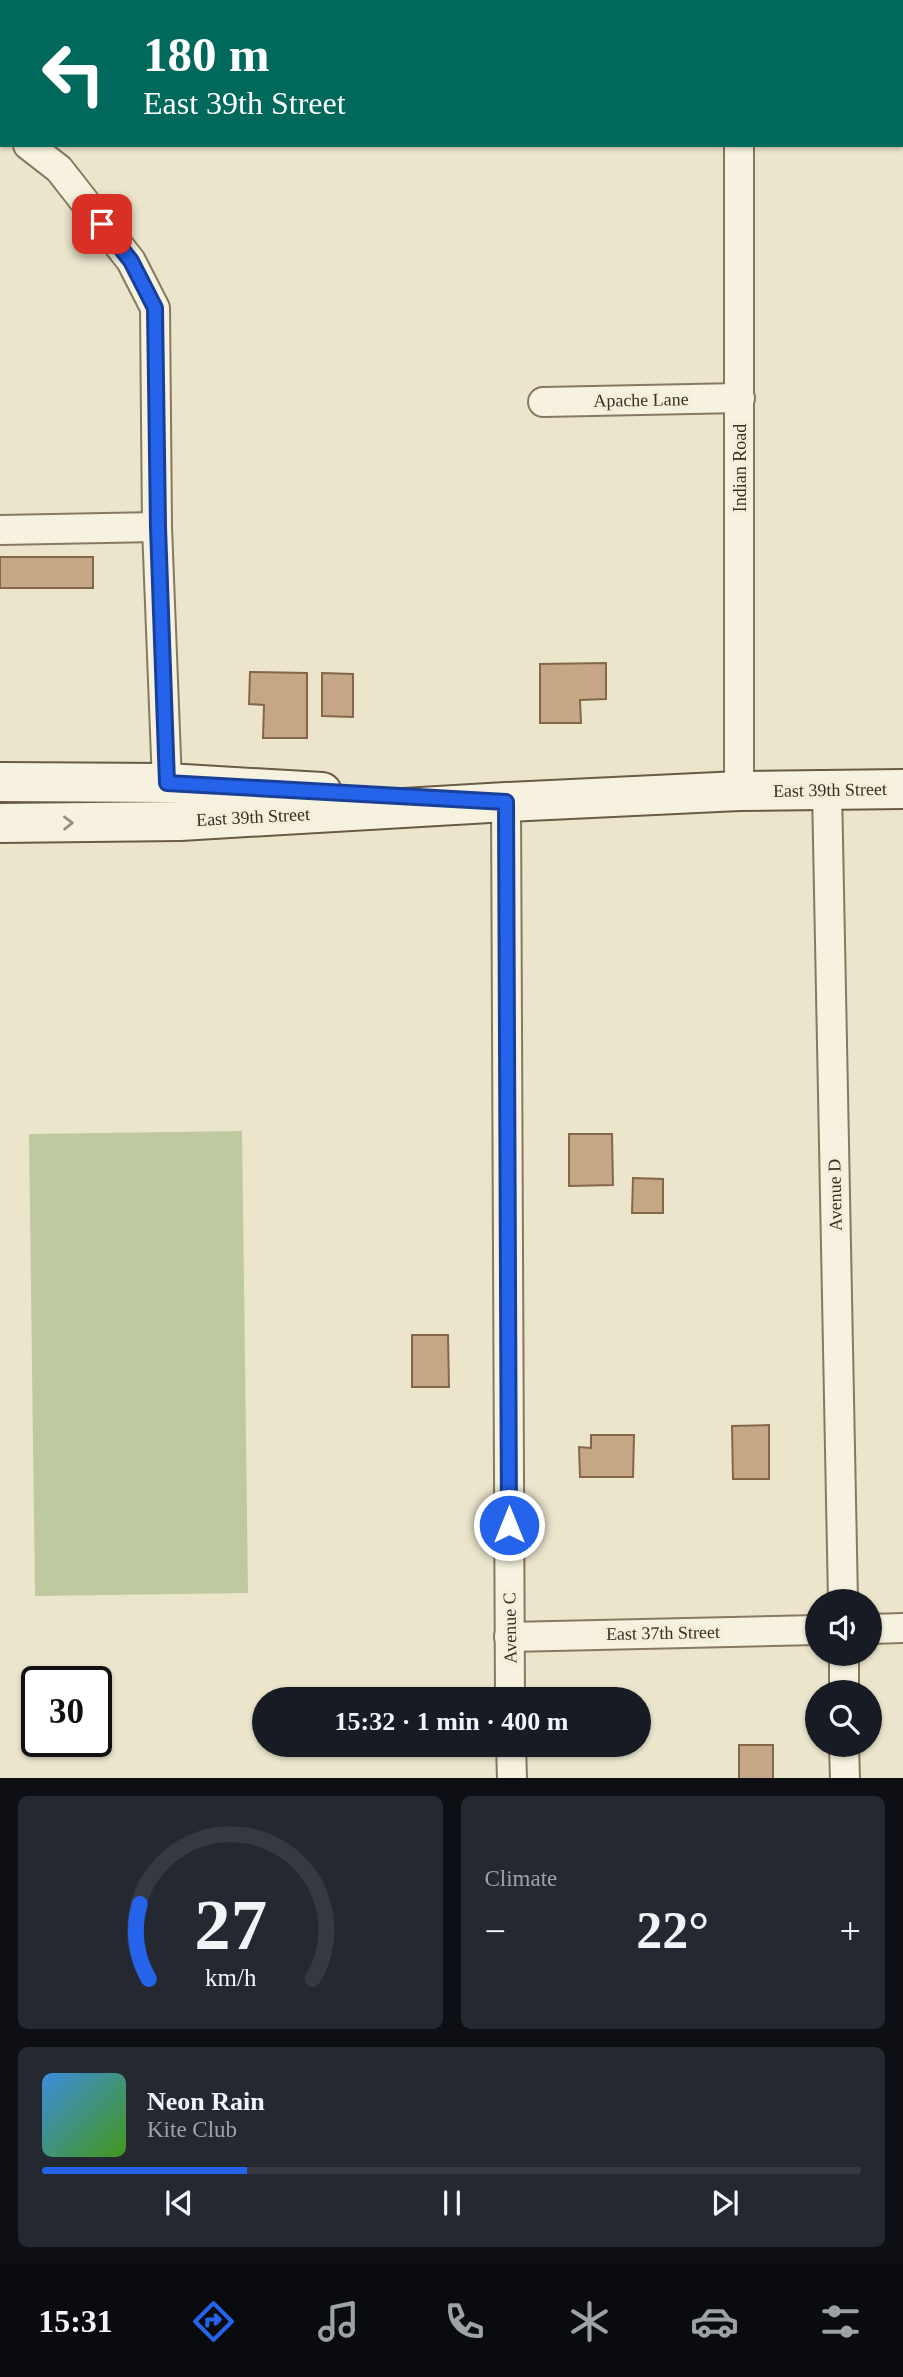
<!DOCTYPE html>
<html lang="en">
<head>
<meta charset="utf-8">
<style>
  :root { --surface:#171b24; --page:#242831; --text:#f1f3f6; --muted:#9ea1a6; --line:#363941; --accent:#2563eb }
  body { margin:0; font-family:Georgia,serif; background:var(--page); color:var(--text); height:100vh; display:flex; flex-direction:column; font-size:26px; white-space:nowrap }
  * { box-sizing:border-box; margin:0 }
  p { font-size:23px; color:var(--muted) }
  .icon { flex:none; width:38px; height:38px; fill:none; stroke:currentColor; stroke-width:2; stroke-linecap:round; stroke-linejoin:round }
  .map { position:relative; height:1778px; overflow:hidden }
  .side { display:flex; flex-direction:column; gap:18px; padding:18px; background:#0d0f14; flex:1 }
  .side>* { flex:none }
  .banner { position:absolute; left:0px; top:0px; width:903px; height:147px; box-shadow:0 2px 5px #0004; background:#00695c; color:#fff; overflow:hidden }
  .controls { position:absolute; left:805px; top:1589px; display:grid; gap:14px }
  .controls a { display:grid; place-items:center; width:77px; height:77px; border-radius:50%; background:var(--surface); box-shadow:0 2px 5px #0004; font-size:35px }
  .speed { position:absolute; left:21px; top:1666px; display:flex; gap:14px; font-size:35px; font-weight:700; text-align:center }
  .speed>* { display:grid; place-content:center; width:91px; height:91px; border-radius:50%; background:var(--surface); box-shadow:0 2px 5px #0004; line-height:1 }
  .speed .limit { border:4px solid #111; border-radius:10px; background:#fff; color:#111 }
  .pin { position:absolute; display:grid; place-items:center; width:60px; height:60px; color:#fff; margin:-30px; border-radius:14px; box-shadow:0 4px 10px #0006 }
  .me { position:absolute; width:77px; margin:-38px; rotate:0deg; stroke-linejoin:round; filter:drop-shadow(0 0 5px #0008) }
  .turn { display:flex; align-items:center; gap:24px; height:147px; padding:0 28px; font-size:32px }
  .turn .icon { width:91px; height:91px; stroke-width:2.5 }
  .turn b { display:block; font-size:49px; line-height:60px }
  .big { font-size:52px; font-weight:600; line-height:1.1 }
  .side .card { flex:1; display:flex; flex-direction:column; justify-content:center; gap:10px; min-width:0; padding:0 24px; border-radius:10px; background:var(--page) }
  .side .dial { align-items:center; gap:0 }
  .dial svg { height:182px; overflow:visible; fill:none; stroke:var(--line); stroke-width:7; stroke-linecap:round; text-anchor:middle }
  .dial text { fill:var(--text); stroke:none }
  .song { display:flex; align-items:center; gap:21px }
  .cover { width:84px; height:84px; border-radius:10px; background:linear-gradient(135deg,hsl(210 70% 55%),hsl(100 70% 35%)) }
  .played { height:7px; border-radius:4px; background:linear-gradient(90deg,var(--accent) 25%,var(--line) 25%) }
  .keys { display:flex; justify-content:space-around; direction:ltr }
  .heat { display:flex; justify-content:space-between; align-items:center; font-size:38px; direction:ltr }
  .side .tiles { flex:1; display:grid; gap:18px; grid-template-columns:1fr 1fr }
  .card:last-child { grid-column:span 2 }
  .trip { position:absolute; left:252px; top:1687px; width:399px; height:70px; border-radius:35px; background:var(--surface); box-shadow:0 2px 5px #0004; font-weight:600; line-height:70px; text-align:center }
  .dock { display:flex; height:112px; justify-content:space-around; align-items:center; background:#090b0e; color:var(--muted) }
  .dock .icon { width:49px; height:49px }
  .dock .on { color:var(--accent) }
  .dock b { font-size:32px; color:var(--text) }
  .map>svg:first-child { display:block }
  .green { fill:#bfc9a0 }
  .building { fill:#c5a786; stroke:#846749; stroke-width:2 }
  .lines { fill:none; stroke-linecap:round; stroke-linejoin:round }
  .minor-casing { stroke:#877961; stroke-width:32 }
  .secondary-casing { stroke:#695b44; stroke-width:42 }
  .minor { stroke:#f6f2df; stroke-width:28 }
  .secondary { stroke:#f6f2df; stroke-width:38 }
  .oneway { stroke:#989181 }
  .route-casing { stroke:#184099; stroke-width:18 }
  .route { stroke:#2563eb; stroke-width:12 }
  .labels { text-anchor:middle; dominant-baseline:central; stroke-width:7; stroke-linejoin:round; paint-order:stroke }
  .street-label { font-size:18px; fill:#393023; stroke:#f3efdb }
</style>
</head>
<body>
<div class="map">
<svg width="903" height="1779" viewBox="0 0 903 1779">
  <rect width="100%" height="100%" fill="#ebe5cc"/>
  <!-- green -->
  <polygon class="green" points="242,1131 248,1593 35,1596 29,1134"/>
  <!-- building -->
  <g class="building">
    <rect x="0" y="557" width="93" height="31"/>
    <polygon points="606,663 606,699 580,700 581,723 540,723 540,664"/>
    <polygon points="250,672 307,673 307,738 263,738 264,705 249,704"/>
    <polygon points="322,673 353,674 353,717 322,716"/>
    <polygon points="569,1134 612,1134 613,1185 569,1186"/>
    <polygon points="633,1178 663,1179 663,1213 632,1213"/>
    <polygon points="412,1335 448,1335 449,1387 412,1387"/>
    <polygon points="769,1425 769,1479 733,1479 732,1426"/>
    <polygon points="591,1435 634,1435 633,1477 580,1477 579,1447 591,1448"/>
    <rect x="739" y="1745" width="34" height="34"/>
  </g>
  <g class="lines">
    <!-- minor casing -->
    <g class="minor-casing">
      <g id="minor">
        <polyline points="528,0 533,2"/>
        <polyline points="739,0 739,2"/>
        <polyline points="677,2 689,0"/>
        <polyline points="0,120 2,121"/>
        <polyline points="28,145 59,169 131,261 155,308 157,527 167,783"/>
        <polyline points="543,402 740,398"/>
        <polyline points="0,530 157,527"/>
        <polyline points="827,789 843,1601"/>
        <polyline points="739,791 739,145"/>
        <polyline points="506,802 510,1699"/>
        <polyline points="870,1629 903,1628"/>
        <polyline points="509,1637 817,1630"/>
        <polyline points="844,1654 844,1692"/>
        <polyline points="511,1745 512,1779"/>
        <polyline points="844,1745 845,1779"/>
      </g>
    </g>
    <!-- secondary casing -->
    <g class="secondary-casing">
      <g id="secondary">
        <polyline points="0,782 167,783 322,792"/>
        <polyline points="0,823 180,821 506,802 739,791 903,789"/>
      </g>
    </g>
    <!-- minor -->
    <use href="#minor" class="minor"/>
    <!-- secondary -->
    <use href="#secondary" class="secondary"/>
  </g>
  <!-- one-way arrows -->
  <defs><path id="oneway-chevron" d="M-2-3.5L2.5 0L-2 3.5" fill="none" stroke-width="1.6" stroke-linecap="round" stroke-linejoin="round" transform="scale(1.75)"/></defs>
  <use class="oneway" href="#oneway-chevron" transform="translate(68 823) rotate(-1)"/>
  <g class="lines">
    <!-- route casing -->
    <g class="route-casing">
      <polyline id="route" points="102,224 131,261 155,308 158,527 167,783 506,802 509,1525"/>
    </g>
    <!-- route -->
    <use href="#route" class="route"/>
  </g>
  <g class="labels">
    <!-- street labels -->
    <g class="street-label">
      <text transform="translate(641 400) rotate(-1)">Apache Lane</text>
      <text transform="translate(740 468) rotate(-90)">Indian Road</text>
      <text transform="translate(830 790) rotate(-1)">East 39th Street</text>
      <text transform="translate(253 817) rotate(-3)">East 39th Street</text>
      <text transform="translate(835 1195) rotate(-91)">Avenue D</text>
      <text transform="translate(510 1628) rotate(-91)">Avenue C</text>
      <text transform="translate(663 1633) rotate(-1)">East 37th Street</text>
    </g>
  </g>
</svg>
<div class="controls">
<a><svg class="icon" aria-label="sound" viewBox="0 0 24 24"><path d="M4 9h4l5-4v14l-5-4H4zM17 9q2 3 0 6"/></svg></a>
<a><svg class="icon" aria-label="search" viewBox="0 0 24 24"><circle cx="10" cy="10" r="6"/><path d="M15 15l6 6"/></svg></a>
</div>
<div class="speed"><div class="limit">30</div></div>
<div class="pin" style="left:102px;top:224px;background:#d93025"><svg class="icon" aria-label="arrive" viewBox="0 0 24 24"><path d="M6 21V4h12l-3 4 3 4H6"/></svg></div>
<svg class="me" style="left:509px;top:1525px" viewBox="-20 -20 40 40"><circle r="17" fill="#2563eb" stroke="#fff" stroke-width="3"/><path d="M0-11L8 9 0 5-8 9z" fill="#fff"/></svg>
<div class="trip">15:32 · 1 min · 400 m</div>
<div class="banner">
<div class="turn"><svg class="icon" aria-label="left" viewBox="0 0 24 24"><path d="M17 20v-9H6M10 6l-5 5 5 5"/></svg><div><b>180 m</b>East 39th Street</div></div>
</div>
</div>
<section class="side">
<div class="tiles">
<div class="card dial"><svg viewBox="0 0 100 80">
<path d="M14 69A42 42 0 1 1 86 69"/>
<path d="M14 69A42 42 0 0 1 10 36" stroke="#2563eb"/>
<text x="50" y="56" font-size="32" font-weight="700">27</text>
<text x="50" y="72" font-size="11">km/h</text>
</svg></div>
<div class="card"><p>Climate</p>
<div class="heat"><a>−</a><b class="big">22°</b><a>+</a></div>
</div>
<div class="card">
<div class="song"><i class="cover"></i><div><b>Neon Rain</b><p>Kite Club</p></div></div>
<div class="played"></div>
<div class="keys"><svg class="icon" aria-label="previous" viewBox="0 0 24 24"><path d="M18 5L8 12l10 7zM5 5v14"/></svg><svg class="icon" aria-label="pause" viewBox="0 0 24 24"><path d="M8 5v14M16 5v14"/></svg><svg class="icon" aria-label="next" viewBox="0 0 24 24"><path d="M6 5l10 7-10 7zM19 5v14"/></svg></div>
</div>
</div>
</section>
<nav class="dock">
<b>15:31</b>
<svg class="icon on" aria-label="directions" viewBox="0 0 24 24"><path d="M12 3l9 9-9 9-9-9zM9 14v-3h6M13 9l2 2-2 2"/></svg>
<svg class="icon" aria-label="music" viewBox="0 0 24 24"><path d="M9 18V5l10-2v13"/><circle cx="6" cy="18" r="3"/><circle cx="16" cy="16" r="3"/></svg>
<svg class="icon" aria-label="phone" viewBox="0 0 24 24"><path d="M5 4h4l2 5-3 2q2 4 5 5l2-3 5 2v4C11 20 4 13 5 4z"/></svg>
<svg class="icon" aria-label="climate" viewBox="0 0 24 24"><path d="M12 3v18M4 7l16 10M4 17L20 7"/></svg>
<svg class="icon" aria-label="car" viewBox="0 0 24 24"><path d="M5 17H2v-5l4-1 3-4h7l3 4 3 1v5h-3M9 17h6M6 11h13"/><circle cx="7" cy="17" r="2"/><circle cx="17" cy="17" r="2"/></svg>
<svg class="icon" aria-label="filters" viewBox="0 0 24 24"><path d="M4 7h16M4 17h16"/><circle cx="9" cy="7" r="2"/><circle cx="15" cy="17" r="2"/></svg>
</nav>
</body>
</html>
